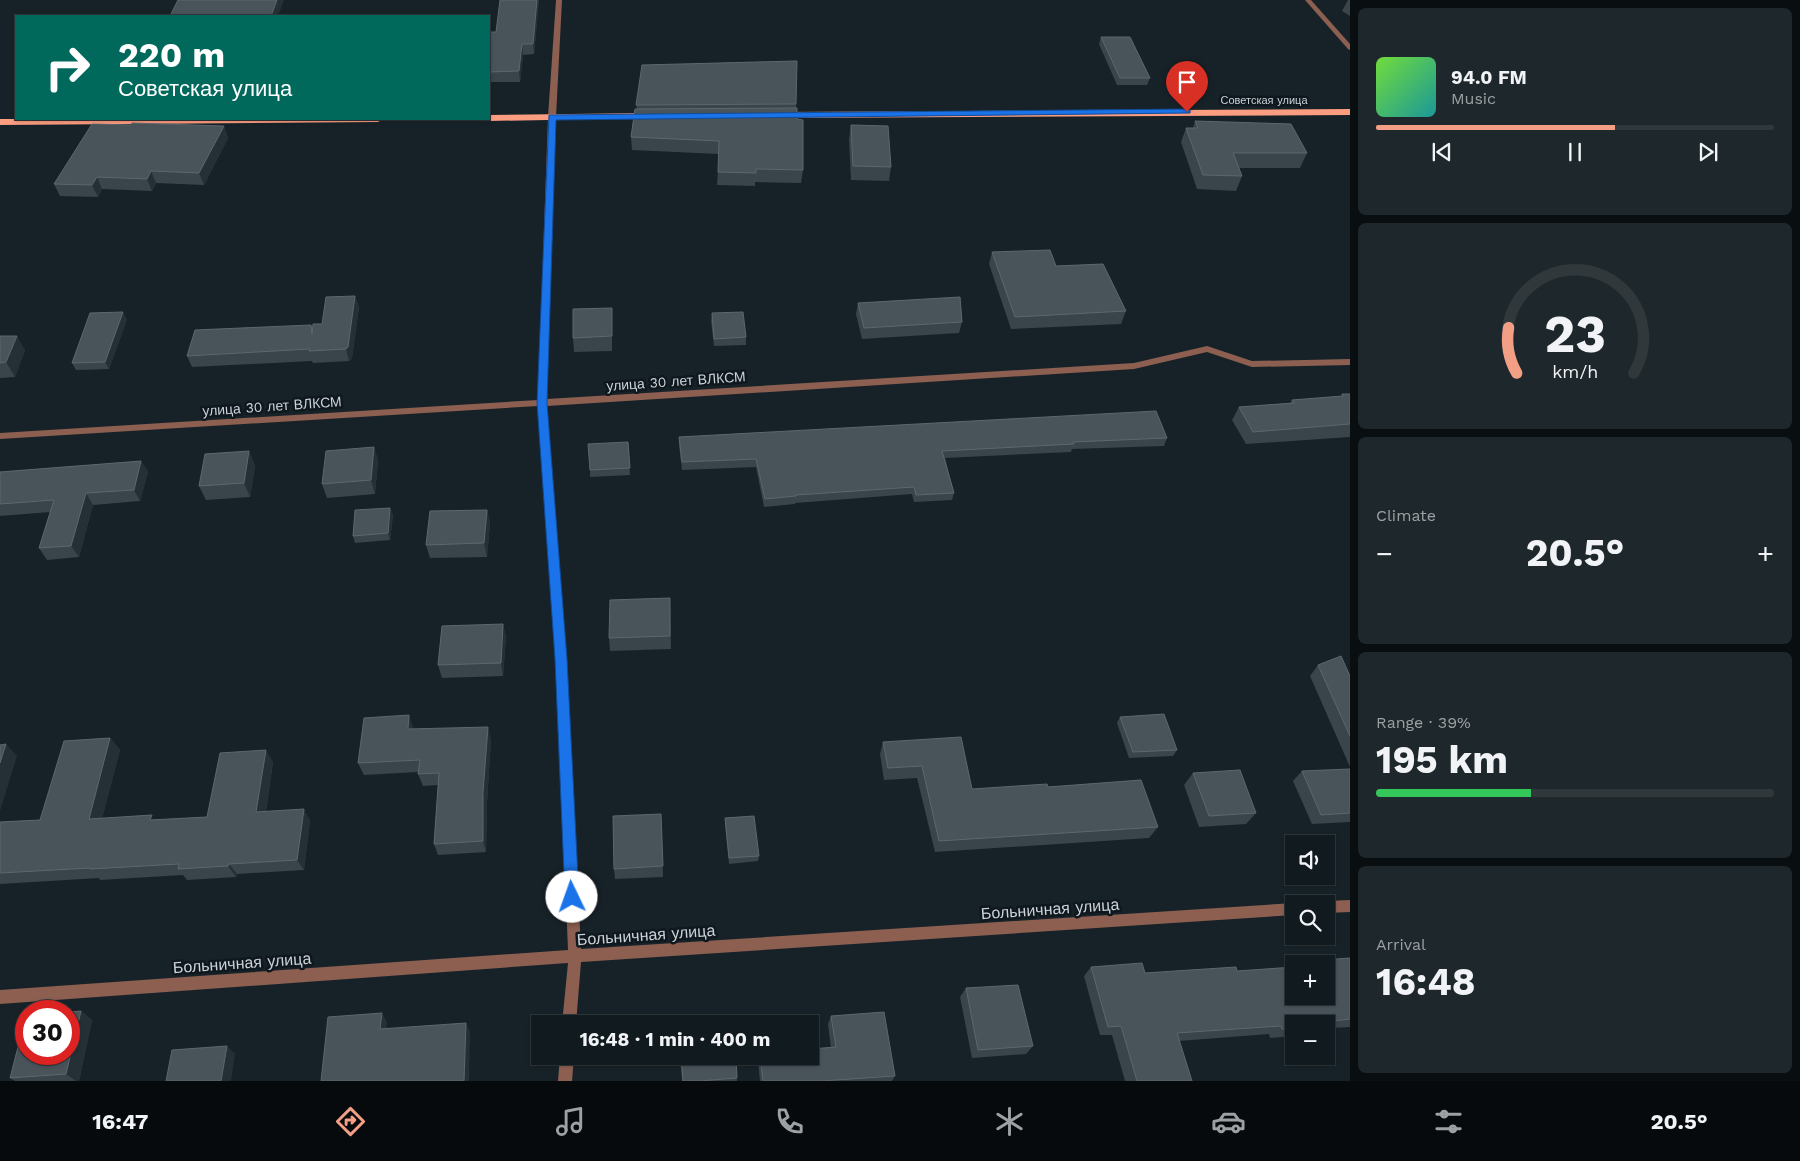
<!DOCTYPE html>
<html lang="en">
<head>
<meta charset="utf-8">
<style>
  :root { --surface:#111a1e; --page:#1e272b; --text:#f1f3f6; --muted:#9ca1a4; --line:#30383c; --accent:#f39f85 }
  body { margin:0; font-family:"Work Sans",sans-serif; background:var(--page); color:var(--text); height:100vh; display:flex; flex-direction:column; font-size:19px; white-space:nowrap }
  * { box-sizing:border-box; margin:0 }
  p { font-size:16px; color:var(--muted) }
  .icon { flex:none; width:28px; height:28px; fill:none; stroke:currentColor; stroke-width:2; stroke-linecap:round; stroke-linejoin:round }
  .map { position:relative; flex:1; overflow:hidden }
  .panel { display:flex; flex-direction:column; gap:8px; padding:8px; background:#090e10; width:450px }
  .panel>* { flex:none }
  .banner { position:absolute; left:15px; top:15px; width:475px; height:105px; border-radius:0px; box-shadow:0 1px 4px #0004,0 0 0 1px var(--line); background:#00695c; color:#fff; overflow:hidden }
  .controls { position:absolute; left:1285px; top:835px; display:grid; gap:10px }
  .controls a { display:grid; place-items:center; width:50px; height:50px; border-radius:0px; background:var(--surface); box-shadow:0 1px 4px #0004,0 0 0 1px var(--line); font-size:25px }
  .speed { position:absolute; left:15px; top:1000px; display:flex; gap:10px; font-size:25px; font-weight:700; text-align:center }
  .speed>* { display:grid; place-content:center; width:65px; height:65px; border-radius:50%; background:var(--surface); box-shadow:0 1px 4px #0004,0 0 0 1px var(--line); line-height:1 }
  .speed .limit { border:8px solid #d22; background:#fff; color:#111 }
  .pin { position:absolute; display:grid; place-items:center; width:42px; height:42px; color:#fff; margin:-51px -21px; border-radius:50% 50% 50% 0; rotate:-45deg; box-shadow:0 0 5px #0007 }
  .pin .icon { rotate:45deg }
  .me { position:absolute; width:55px; margin:-28px; rotate:357deg; stroke-linejoin:round; filter:drop-shadow(0 0 4px #0008) }
  .turn { display:flex; align-items:center; gap:18px; height:105px; padding:0 20px; font-size:22px }
  .turn .icon { width:65px; height:65px; stroke-width:2.5 }
  .turn b { display:block; font-size:35px; line-height:42px }
  .big { font-size:38px; font-weight:700; line-height:1.1 }
  .panel .widget { flex:1; display:flex; flex-direction:column; justify-content:center; gap:8px; min-width:0; padding:0 18px; border-radius:8px; background:var(--page) }
  .panel .dial { align-items:center; gap:0 }
  .dial svg { height:130px; overflow:visible; fill:none; stroke:var(--line); stroke-width:7; stroke-linecap:round; text-anchor:middle }
  .dial text { fill:var(--text); stroke:none }
  .song { display:flex; align-items:center; gap:15px }
  .cover { width:60px; height:60px; border-radius:8px; background:linear-gradient(135deg,hsl(100 70% 55%),hsl(180 70% 35%)) }
  .played { height:5px; border-radius:2px; background:linear-gradient(90deg,var(--accent) 60%,var(--line) 60%) }
  .keys { display:flex; justify-content:space-around; direction:ltr }
  .heat { display:flex; justify-content:space-between; align-items:center; font-size:28px; direction:ltr }
  .charge { height:8px; border-radius:4px; background:linear-gradient(90deg,#34c759 39%,var(--line) 0) }
  .trip { position:absolute; left:531px; top:1015px; width:288px; height:50px; border-radius:0px; background:var(--surface); box-shadow:0 1px 4px #0004,0 0 0 1px var(--line); font-weight:700; line-height:50px; text-align:center }
  .tab-bar { display:flex; height:80px; justify-content:space-around; align-items:center; background:#070a0c; color:var(--muted) }
  .tab-bar .icon { width:35px; height:35px }
  .tab-bar .selected { color:var(--accent) }
  .tab-bar b { font-size:22px; color:var(--text) }
  main { display:flex; flex:1; min-height:0 }
  .map>svg:first-child { display:block }
  .lines { fill:none; stroke-linecap:round; stroke-linejoin:round }
  .street { fill:#8c5f51; fill-rule:evenodd }
  .primary { fill:#fb9d80; fill-rule:evenodd }
  .wall { fill:#39444b }
  .shaded-wall { fill:#253036 }
  .building { fill:#49535a; stroke:#5d676d }
  .route { fill:#1a73e8; stroke:#114b97 }
  .labels { text-anchor:middle; dominant-baseline:central; stroke-width:5; stroke-linejoin:round; paint-order:stroke }
  .far-street-label { font-size:11px; fill:#ccd2d7; stroke:#0e181e }
  .street-label { font-size:14px; fill:#ccd2d7; stroke:#0e181e }
  .near-street-label { font-size:16px; fill:#ccd2d7; stroke:#0e181e }
</style>
</head>
<body>
<main>
<div class="map">
<svg width="1350" height="1081" viewBox="0 0 1350 1081">
  <rect width="100%" height="100%" fill="#172228"/>
  <g class="lines">
    <!-- street -->
    <g class="street">
      <polygon points="556,0 562,0 556,117 547,399 1134,363 1207,346 1252,361 1350,359 1350,365 1252,367 1207,352 1134,369 547,406 566,659 581,949 1294,903 1296,904 1294,904 1294,915 581,962 576,1024 562,1024 568,963 0,1004 0,990 568,950 556,659 538,406 0,439 0,433 538,400 548,117"/>
      <polygon points="1305,0 1311,0 1350,44 1350,50 1348,49"/>
      <polygon points="1350,900 1350,912 1326,913 1326,904 1321,904 1326,901"/>
      <polygon points="560,1056 574,1056 572,1081 558,1081"/>
    </g>
    <!-- primary -->
    <g class="primary">
      <polygon points="1350,109 1350,115 781,118 777,115 781,112"/>
      <polygon points="651,113 655,116 654,118 489,121 485,119 489,119 489,115"/>
      <polygon points="0,119 383,119 378,122 0,125"/>
    </g>
  </g>
  <!-- wall -->
  <g class="wall">
    <polygon points="500,0 539,0 534,54 523,55 520,82 489,82 489,32 496,32"/>
    <polygon points="1348,0 1350,0 1350,16 1342,11"/>
    <polygon points="1101,37 1150,78 1147,85 1117,85 1099,44"/>
    <polygon points="796,104 797,119 803,170 801,183 755,182 755,186 717,185 719,154 632,150 631,137 637,109 636,105"/>
    <polygon points="1195,121 1307,153 1300,168 1239,168 1242,176 1236,191 1197,189 1181,142 1186,128 1193,128"/>
    <polygon points="131,125 224,126 228,138 204,185 156,183 152,191 102,189 98,197 60,196 54,184"/>
    <polygon points="851,125 891,167 889,181 851,180 849,139"/>
    <polygon points="992,252 1056,266 1126,311 1121,324 1011,329 989,264"/>
    <polygon points="355,296 359,307 352,358 349,361 313,363 312,361 192,367 187,356 311,325 313,329 322,324"/>
    <polygon points="858,303 962,322 959,333 862,339 856,314"/>
    <polygon points="612,308 612,351 574,352 573,338"/>
    <polygon points="712,313 746,337 746,345 714,346 711,321"/>
    <polygon points="127,319 109,369 76,370 72,363"/>
    <polygon points="0,336 25,350 15,377 0,378"/>
    <polygon points="1342,394 1350,394 1350,437 1246,444 1232,420 1239,407 1290,403 1292,400 1341,396"/>
    <polygon points="679,437 1167,438 1164,446 1072,449 1071,452 945,458 954,493 952,500 914,502 912,494 795,503 795,504 764,507 756,467 682,470 679,445"/>
    <polygon points="628,442 630,475 590,477 590,470"/>
    <polygon points="374,447 378,461 375,494 327,498 322,484"/>
    <polygon points="249,451 255,466 250,497 206,500 199,486"/>
    <polygon points="141,461 148,472 140,501 93,505 79,557 47,560 39,548 50,512 0,516 0,472"/>
    <polygon points="390,508 393,515 390,540 355,543 353,536"/>
    <polygon points="487,510 490,523 487,557 430,558 426,545"/>
    <polygon points="670,598 671,649 610,651 609,638"/>
    <polygon points="503,624 506,637 503,676 442,678 438,665"/>
    <polygon points="1318,665 1350,676 1350,767 1310,676"/>
    <polygon points="1120,717 1177,750 1173,756 1129,758 1117,723"/>
    <polygon points="413,727 413,729 491,739 487,803 486,852 438,855 434,844 438,785 423,786 418,774 418,772 364,775 358,763"/>
    <polygon points="110,738 120,750 102,818 155,820 207,817 273,762 266,811 310,820 304,870 237,874 236,877 187,880 183,875 100,880 99,878 0,884 0,822 40,820"/>
    <polygon points="883,742 972,789 1048,787 1158,827 1149,838 935,852 917,778 884,780 880,754"/>
    <polygon points="1350,769 1350,822 1312,824 1293,781 1302,771"/>
    <polygon points="1193,773 1256,813 1246,824 1199,827 1184,785"/>
    <polygon points="661,814 663,877 615,879 614,869"/>
    <polygon points="725,818 759,856 758,861 729,864 725,823"/>
    <polygon points="1350,958 1350,1027 1331,1028 1326,1032 1326,1024 1294,1024 1294,1036 1270,1038 1269,1034 1179,1041 1192,1081 1125,1081 1112,1035 1100,1035 1084,976 1091,967 1145,973 1237,971 1294,996 1326,964 1318,964 1323,960"/>
    <polygon points="966,988 1033,1046 1026,1054 972,1058 960,997"/>
    <polygon points="81,1011 92,1020 79,1081 15,1081 10,1078"/>
    <polygon points="831,1016 895,1076 892,1081 760,1081 758,1061 759,1056 810,1056 831,1048 828,1024"/>
    <polygon points="680,1056 736,1056 737,1081 682,1081"/>
  </g>
  <!-- shaded-wall -->
  <g class="shaded-wall">
    <polygon points="277,0 284,0 278,16 271,16"/>
    <polygon points="537,0 539,0 534,54 533,44"/>
    <polygon points="522,44 523,55 520,82 519,71"/>
    <polygon points="224,126 228,138 204,185 199,173"/>
    <polygon points="151,171 156,183 152,191 147,179"/>
    <polygon points="97,177 102,189 98,197 92,185"/>
    <polygon points="355,296 359,307 352,358 349,361 346,349"/>
    <polygon points="123,312 127,319 109,369 105,362"/>
    <polygon points="17,336 25,350 15,377 6,362"/>
    <polygon points="374,447 378,461 375,494 371,480"/>
    <polygon points="249,451 255,466 250,497 244,483"/>
    <polygon points="141,461 148,472 140,501 134,490"/>
    <polygon points="86,493 93,505 79,557 71,546"/>
    <polygon points="390,508 393,515 390,540 388,533"/>
    <polygon points="487,510 490,523 487,557 484,543"/>
    <polygon points="503,624 506,637 503,676 501,663"/>
    <polygon points="409,715 413,727 412,742 408,729"/>
    <polygon points="488,727 491,739 487,803 486,852 483,841 483,792"/>
    <polygon points="110,738 120,750 99,830 89,819"/>
    <polygon points="6,744 17,756 0,811 0,763"/>
    <polygon points="266,750 273,762 264,823 256,812"/>
    <polygon points="304,809 310,820 304,870 297,860"/>
    <polygon points="229,864 237,874 236,877 228,866"/>
    <polygon points="81,1011 92,1020 79,1081 76,1081 66,1074"/>
    <polygon points="382,1013 387,1022 386,1037 380,1029"/>
    <polygon points="466,1023 470,1032 469,1081 464,1081"/>
    <polygon points="227,1046 235,1054 231,1081 221,1081"/>
  </g>
  <!-- building -->
  <g class="building">
    <polygon points="178,0 277,0 271,16 170,16"/>
    <polygon points="500,0 537,0 533,44 522,44 519,71 489,72 489,32 496,32"/>
    <polygon points="1101,37 1130,37 1150,78 1120,78"/>
    <polygon points="797,61 796,104 636,105 642,65"/>
    <polygon points="797,108 797,119 803,120 803,170 756,169 756,173 718,172 719,141 631,137 635,109"/>
    <polygon points="1195,121 1291,124 1307,153 1233,153 1242,176 1203,175 1186,128 1198,128"/>
    <polygon points="132,123 224,126 199,173 151,171 147,179 97,177 92,185 54,184 92,124 131,125"/>
    <polygon points="851,125 888,126 891,167 853,166"/>
    <polygon points="1050,250 1056,266 1103,264 1126,311 1015,317 992,252"/>
    <polygon points="355,296 348,347 346,349 309,351 310,349 187,356 195,330 311,325 312,334 313,324 322,324 326,297"/>
    <polygon points="960,297 962,322 864,328 858,303"/>
    <polygon points="612,308 612,336 573,338 573,309"/>
    <polygon points="123,312 105,362 72,363 90,313"/>
    <polygon points="743,312 746,337 714,339 712,313"/>
    <polygon points="0,336 17,336 6,362 0,363"/>
    <polygon points="1342,394 1350,394 1350,424 1253,432 1239,407 1294,403 1292,400 1343,396"/>
    <polygon points="1156,411 1167,438 1073,442 1074,444 942,451 954,493 916,495 914,487 796,495 796,496 765,499 756,459 682,462 679,437"/>
    <polygon points="628,442 630,468 590,470 588,444"/>
    <polygon points="374,447 371,480 322,484 326,451"/>
    <polygon points="249,451 244,483 199,486 205,454"/>
    <polygon points="141,461 134,490 86,493 71,546 39,548 54,500 0,504 0,472"/>
    <polygon points="390,508 388,533 353,536 355,510"/>
    <polygon points="487,510 484,543 426,545 430,511"/>
    <polygon points="670,598 670,636 609,638 610,600"/>
    <polygon points="503,624 501,663 438,665 442,626"/>
    <polygon points="1341,656 1350,676 1350,736 1318,665"/>
    <polygon points="1164,714 1177,750 1133,752 1120,717"/>
    <polygon points="409,715 408,729 488,727 483,792 483,841 434,844 439,773 418,774 420,760 358,763 364,718"/>
    <polygon points="961,737 972,789 1047,784 1048,787 1141,780 1158,827 939,841 922,766 888,768 883,742"/>
    <polygon points="110,738 89,819 152,815 150,820 207,817 220,753 266,750 256,812 304,809 297,860 229,864 228,866 178,869 179,864 90,869 90,868 0,873 0,822 40,820 64,741"/>
    <polygon points="6,744 0,763 0,745"/>
    <polygon points="1350,769 1350,813 1321,815 1302,771"/>
    <polygon points="1240,770 1256,813 1209,816 1193,773"/>
    <polygon points="661,814 663,866 614,869 613,816"/>
    <polygon points="754,816 759,856 729,858 725,818"/>
    <polygon points="1350,958 1350,1019 1333,1021 1335,1026 1326,1026 1326,1024 1294,1024 1294,1028 1282,1029 1281,1026 1177,1033 1192,1081 1137,1081 1121,1026 1108,1027 1091,967 1142,963 1145,973 1236,967 1237,971 1294,967 1294,996 1326,996 1326,964 1324,964 1323,960"/>
    <polygon points="1018,985 1033,1046 978,1050 966,988"/>
    <polygon points="81,1011 66,1074 10,1078 26,1016 26,1054 69,1054 69,1012"/>
    <polygon points="884,1012 895,1076 821,1081 763,1081 760,1056 810,1056 810,1049 836,1047 831,1016"/>
    <polygon points="382,1013 380,1029 466,1023 464,1081 321,1081 328,1017"/>
    <polygon points="732,1015 733,1024 679,1024 679,1019"/>
    <polygon points="227,1046 221,1081 166,1081 172,1050"/>
    <polygon points="681,1056 736,1056 737,1078 700,1081 683,1081"/>
  </g>
  <!-- route -->
  <polygon class="route" points="1187,109 1190,110 1190,113 556,120 547,403 567,659 579,897 577,901 572,903 567,901 565,897 555,659 537,403 549,115"/>
  <g class="labels">
    <!-- far-street labels -->
    <g class="far-street-label">
      <text x="1264" y="100">Советская улица</text>
    </g>
    <!-- street labels -->
    <g class="street-label">
      <text transform="translate(676 381) rotate(-4)">улица 30 лет ВЛКСМ</text>
      <text transform="translate(272 406) rotate(-4)">улица 30 лет ВЛКСМ</text>
    </g>
    <!-- near-street labels -->
    <g class="near-street-label">
      <text transform="translate(1050 909) rotate(-4)">Больничная улица</text>
      <text transform="translate(646 935) rotate(-4)">Больничная улица</text>
      <text transform="translate(242 963) rotate(-4)">Больничная улица</text>
    </g>
  </g>
</svg>
<div class="controls">
<a><svg class="icon" aria-label="sound" viewBox="0 0 24 24"><path d="M4 9h4l5-4v14l-5-4H4zM17 9q2 3 0 6"/></svg></a>
<a><svg class="icon" aria-label="search" viewBox="0 0 24 24"><circle cx="10" cy="10" r="6"/><path d="M15 15l6 6"/></svg></a>
<a>+</a>
<a>−</a>
</div>
<div class="speed"><div class="limit">30</div></div>
<div class="pin" style="left:1187px;top:112px;background:#d93025"><svg class="icon" aria-label="arrive" viewBox="0 0 24 24"><path d="M6 21V4h12l-3 4 3 4H6"/></svg></div>
<svg class="me" style="left:572px;top:897px" viewBox="-20 -20 40 40"><circle r="19" fill="#fff"/><path d="M0-13L10 11 0 6-10 11z" fill="#1a73e8"/></svg>
<div class="trip">16:48 · 1 min · 400 m</div>
<div class="banner">
<div class="turn"><svg class="icon" aria-label="right" viewBox="0 0 24 24"><path d="M7 20v-9h11M14 6l5 5-5 5"/></svg><div><b>220 m</b>Советская улица</div></div>
</div>
</div>
<section class="panel">
<div class="widget">
<div class="song"><i class="cover"></i><div><b>94.0 FM</b><p>Music</p></div></div>
<div class="played"></div>
<div class="keys"><svg class="icon" aria-label="previous" viewBox="0 0 24 24"><path d="M18 5L8 12l10 7zM5 5v14"/></svg><svg class="icon" aria-label="pause" viewBox="0 0 24 24"><path d="M8 5v14M16 5v14"/></svg><svg class="icon" aria-label="next" viewBox="0 0 24 24"><path d="M6 5l10 7-10 7zM19 5v14"/></svg></div>
</div>
<div class="widget dial"><svg viewBox="0 0 100 80">
<path d="M14 69A42 42 0 1 1 86 69"/>
<path d="M14 69A42 42 0 0 1 9 41" stroke="#f39f85"/>
<text x="50" y="56" font-size="32" font-weight="700">23</text>
<text x="50" y="72" font-size="11">km/h</text>
</svg></div>
<div class="widget"><p>Climate</p>
<div class="heat"><a>−</a><b class="big">20.5°</b><a>+</a></div>
</div>
<div class="widget"><p>Range · 39%</p><b class="big">195 km</b><div class="charge"></div></div>
<div class="widget"><p>Arrival</p><b class="big">16:48</b></div>
</section>
</main>
<nav class="tab-bar">
<b>16:47</b>
<svg class="icon selected" aria-label="directions" viewBox="0 0 24 24"><path d="M12 3l9 9-9 9-9-9zM9 14v-3h6M13 9l2 2-2 2"/></svg>
<svg class="icon" aria-label="music" viewBox="0 0 24 24"><path d="M9 18V5l10-2v13"/><circle cx="6" cy="18" r="3"/><circle cx="16" cy="16" r="3"/></svg>
<svg class="icon" aria-label="phone" viewBox="0 0 24 24"><path d="M5 4h4l2 5-3 2q2 4 5 5l2-3 5 2v4C11 20 4 13 5 4z"/></svg>
<svg class="icon" aria-label="climate" viewBox="0 0 24 24"><path d="M12 3v18M4 7l16 10M4 17L20 7"/></svg>
<svg class="icon" aria-label="car" viewBox="0 0 24 24"><path d="M5 17H2v-5l4-1 3-4h7l3 4 3 1v5h-3M9 17h6M6 11h13"/><circle cx="7" cy="17" r="2"/><circle cx="17" cy="17" r="2"/></svg>
<svg class="icon" aria-label="filters" viewBox="0 0 24 24"><path d="M4 7h16M4 17h16"/><circle cx="9" cy="7" r="2"/><circle cx="15" cy="17" r="2"/></svg>
<b>20.5°</b>
</nav>
</body>
</html>
